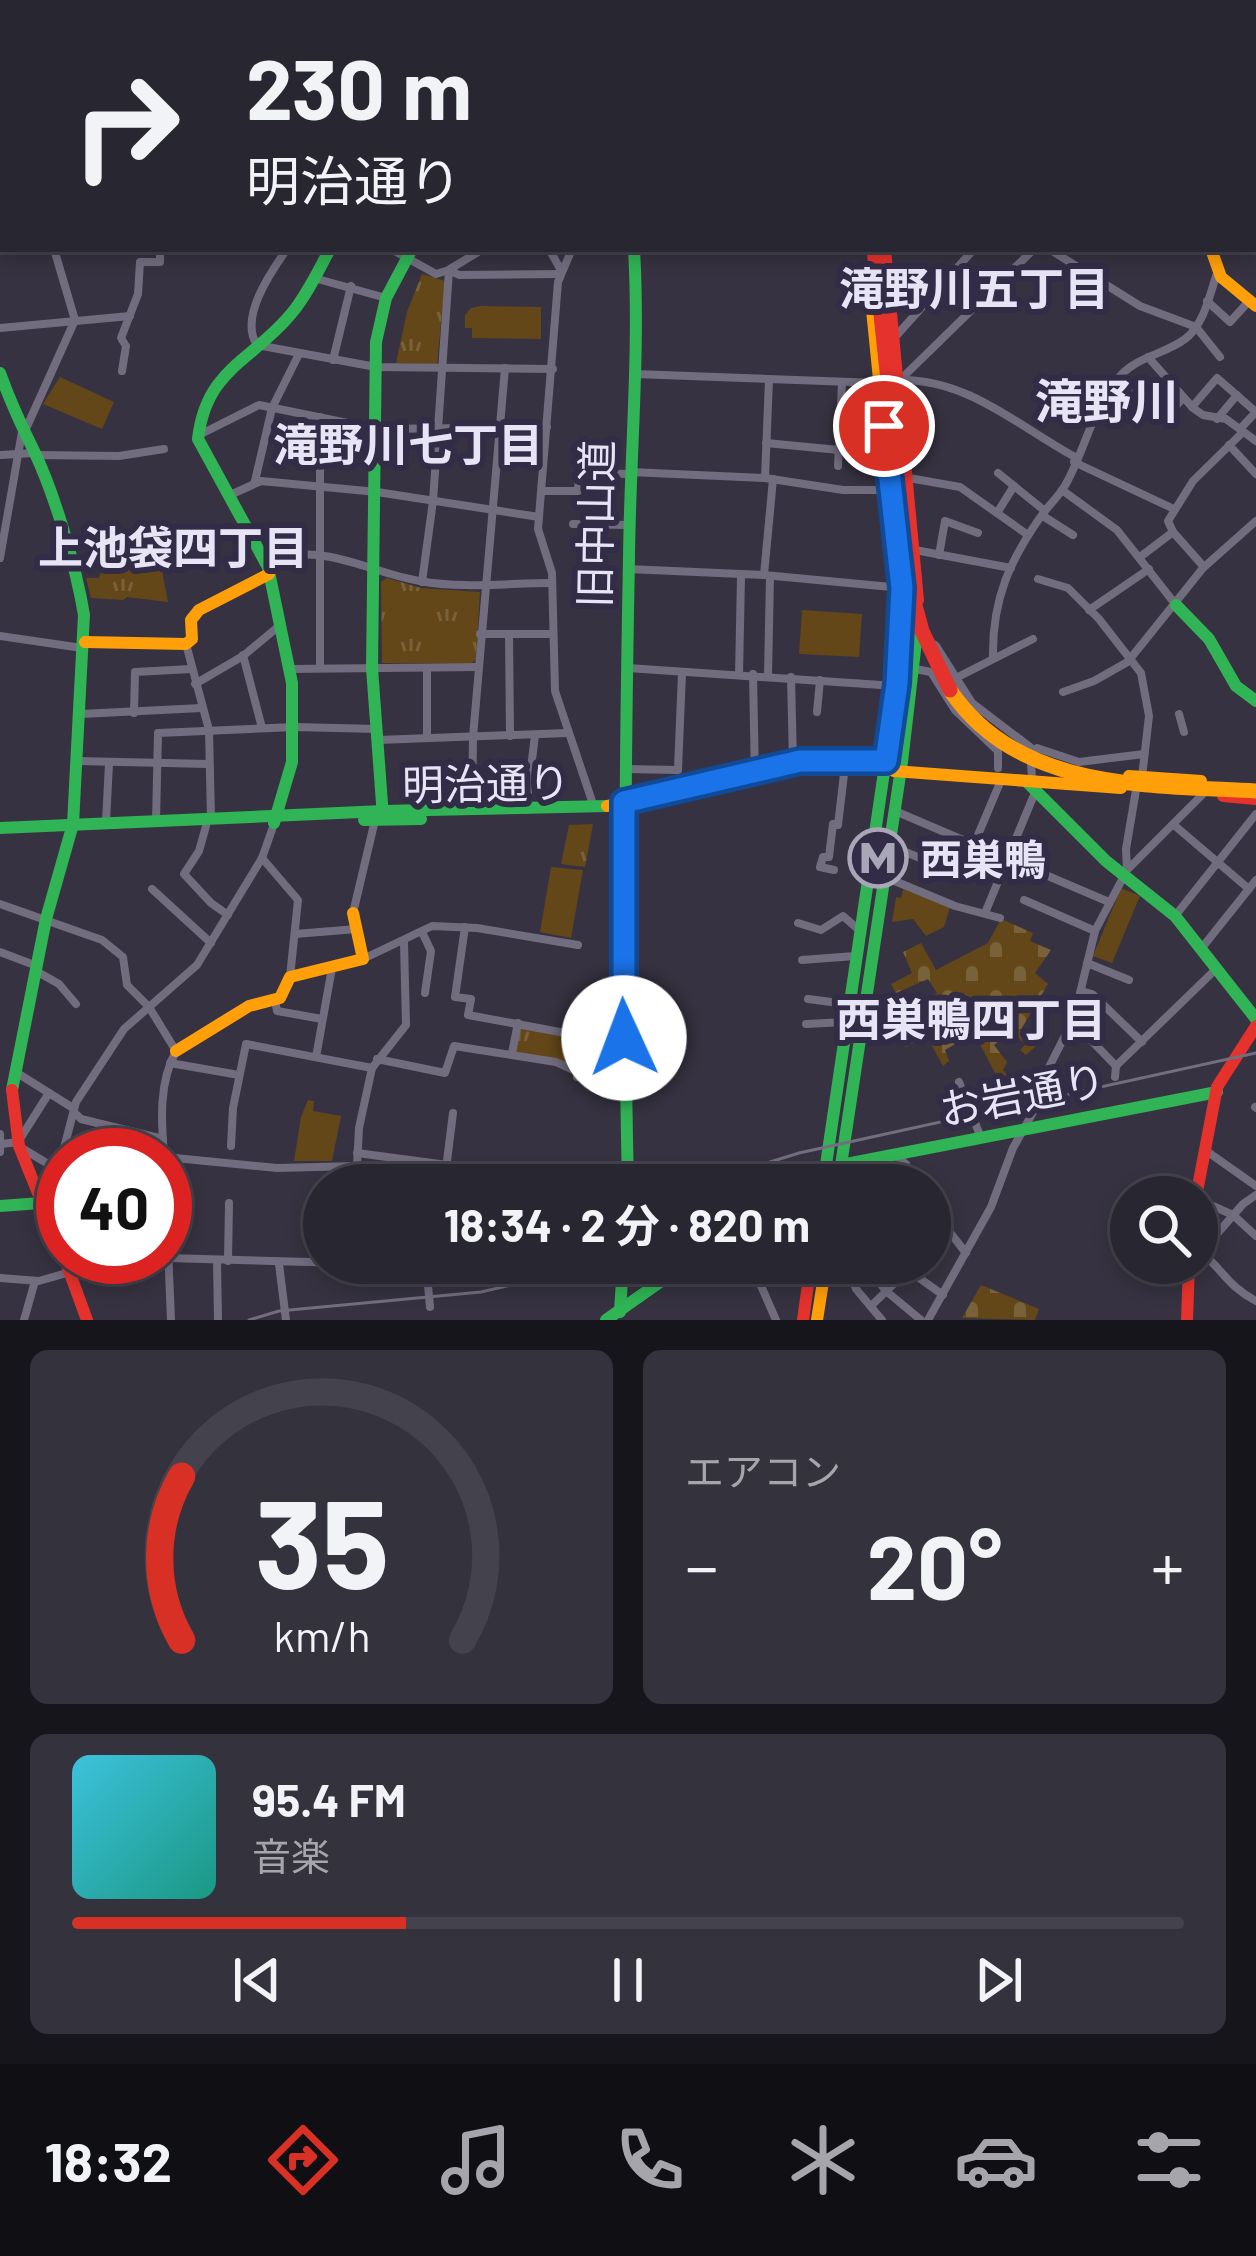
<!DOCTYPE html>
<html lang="ja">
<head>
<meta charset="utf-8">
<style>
  :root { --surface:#282631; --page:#34323d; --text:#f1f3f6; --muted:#a5a5ab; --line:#44434d; --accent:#d93025 }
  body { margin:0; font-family:Barlow,"Noto Sans JP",sans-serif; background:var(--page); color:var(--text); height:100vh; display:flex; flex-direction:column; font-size:45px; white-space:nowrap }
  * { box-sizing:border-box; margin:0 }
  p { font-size:39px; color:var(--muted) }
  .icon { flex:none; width:66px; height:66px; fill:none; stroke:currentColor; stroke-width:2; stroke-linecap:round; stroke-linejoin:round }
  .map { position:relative; height:1320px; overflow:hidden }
  .side { display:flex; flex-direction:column; gap:30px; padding:30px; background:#16151b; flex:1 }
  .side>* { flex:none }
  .hud { position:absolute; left:0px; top:0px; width:1257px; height:252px; box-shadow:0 6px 18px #0003,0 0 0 3px var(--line); background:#282631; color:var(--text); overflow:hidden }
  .tools { position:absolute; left:1110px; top:1176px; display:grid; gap:24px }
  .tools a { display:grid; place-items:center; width:108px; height:108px; border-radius:50%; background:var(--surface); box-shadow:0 6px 18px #0003,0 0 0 3px var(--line); font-size:60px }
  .speed { position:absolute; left:36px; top:1128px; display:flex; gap:24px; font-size:60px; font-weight:700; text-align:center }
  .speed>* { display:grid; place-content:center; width:156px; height:156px; border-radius:50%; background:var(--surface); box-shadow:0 6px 18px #0003,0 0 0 3px var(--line); line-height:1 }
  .speed .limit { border:18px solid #d22; background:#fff; color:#111 }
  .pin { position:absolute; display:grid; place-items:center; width:102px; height:102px; color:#fff; margin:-51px; border:6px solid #fff; border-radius:50%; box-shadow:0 3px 12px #0007 }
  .me { position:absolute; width:132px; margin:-66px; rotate:358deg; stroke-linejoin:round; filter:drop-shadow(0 0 9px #0008) }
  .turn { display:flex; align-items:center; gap:42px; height:252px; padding:0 48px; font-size:54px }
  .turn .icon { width:156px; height:156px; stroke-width:2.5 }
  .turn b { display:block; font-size:84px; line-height:102px }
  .big { font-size:90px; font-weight:700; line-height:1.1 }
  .side .widget { flex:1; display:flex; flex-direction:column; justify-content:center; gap:18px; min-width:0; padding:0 42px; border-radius:18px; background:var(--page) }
  .side .dial { align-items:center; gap:0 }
  .dial svg { height:312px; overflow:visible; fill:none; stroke:var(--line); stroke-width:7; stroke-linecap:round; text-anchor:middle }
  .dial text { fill:var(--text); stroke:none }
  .song { display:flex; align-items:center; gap:36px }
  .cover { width:144px; height:144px; border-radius:18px; background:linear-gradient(135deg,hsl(190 70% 55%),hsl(170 70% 35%)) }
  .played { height:12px; border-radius:6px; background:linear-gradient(90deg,var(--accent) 30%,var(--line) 30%) }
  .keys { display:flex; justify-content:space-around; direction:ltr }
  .heat { display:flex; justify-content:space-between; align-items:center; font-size:66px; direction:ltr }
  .side .tiles { flex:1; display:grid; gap:30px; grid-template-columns:1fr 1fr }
  .widget:last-child { grid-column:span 2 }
  .trip { position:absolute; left:303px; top:1164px; width:648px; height:120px; border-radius:60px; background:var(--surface); box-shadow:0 6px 18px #0003,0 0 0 3px var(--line); font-weight:700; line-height:120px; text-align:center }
  .dock { display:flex; height:192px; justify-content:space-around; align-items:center; background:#100f14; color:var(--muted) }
  .dock .icon { width:84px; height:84px }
  .dock .on { color:var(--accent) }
  .dock b { font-size:54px; color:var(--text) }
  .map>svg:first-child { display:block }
  .grass { fill:url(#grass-tufts) }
  .cemetery { fill:url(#cemetery-stones) }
  .garden { fill:#634718 }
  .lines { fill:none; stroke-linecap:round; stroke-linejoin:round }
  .street { stroke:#716d7f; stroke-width:8 }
  .fast { stroke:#30b455; stroke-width:12 }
  .slow { stroke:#ff9f0a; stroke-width:12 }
  .jam { stroke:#e5322d; stroke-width:12 }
  .tram { stroke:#726e7d; stroke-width:3 }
  .rail { stroke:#726e7d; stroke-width:3; stroke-dasharray:21 21; stroke-linecap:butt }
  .slow-bridge { stroke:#ff9f0a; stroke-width:15 }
  .jam-bridge { stroke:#e5322d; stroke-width:15 }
  .route-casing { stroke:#114b97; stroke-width:30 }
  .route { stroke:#1a73e8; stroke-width:21 }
  .labels { text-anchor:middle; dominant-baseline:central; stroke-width:12; stroke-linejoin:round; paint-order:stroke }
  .street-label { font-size:42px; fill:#e7e4f6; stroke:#322c47 }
  .poi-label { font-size:42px; font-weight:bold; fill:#e7e4f6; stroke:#322c47; text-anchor:start }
  .neighbourhood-label { font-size:45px; font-weight:bold; fill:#e7e4f6; stroke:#322c47 }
  .quarter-label { font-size:48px; font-weight:bold; fill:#e7e4f6; stroke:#322c47 }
</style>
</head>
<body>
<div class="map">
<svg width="1256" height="1320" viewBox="0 0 1256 1320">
  <defs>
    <pattern id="grass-tufts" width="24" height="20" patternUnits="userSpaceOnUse" patternTransform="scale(3)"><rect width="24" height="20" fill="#634718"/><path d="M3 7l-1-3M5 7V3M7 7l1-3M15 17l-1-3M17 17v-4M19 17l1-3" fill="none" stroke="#79613a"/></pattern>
    <pattern id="cemetery-stones" width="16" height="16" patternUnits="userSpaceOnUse" patternTransform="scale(3)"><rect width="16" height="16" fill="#634718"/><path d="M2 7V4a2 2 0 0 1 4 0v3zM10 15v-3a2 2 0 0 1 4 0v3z" fill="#79613a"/></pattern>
  </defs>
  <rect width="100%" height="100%" fill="#363241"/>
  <!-- grass -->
  <g class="grass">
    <polygon points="422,274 445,281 437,364 396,363 407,312"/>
    <polygon points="144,549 158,550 168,602 127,597 123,600 91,598 86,578 99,578 101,571 107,571 110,559 141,563"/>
    <polygon points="387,578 421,588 480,592 476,659 472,663 382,663 381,582"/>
    <polygon points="593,824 585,867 561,864 569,825"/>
    <polygon points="519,1027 579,1037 580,1072 515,1052"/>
  </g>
  <!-- cemetery -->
  <g class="cemetery">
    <polygon points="1001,919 1033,933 1030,941 1051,950 1035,973 1048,984 1020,1031 1039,1043 1026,1055 1020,1050 1025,1045 1012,1030 994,1045 1007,1062 1003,1070 1011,1079 1002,1086 974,1033 945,1050 949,1061 943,1066 926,1035 906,1047 901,1032 911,1025 909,1010 937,993 928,979 896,993 891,984 912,973 903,952 921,943 936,970 988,943"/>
    <polygon points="981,1285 1039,1309 1035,1320 962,1318"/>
  </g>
  <!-- garden -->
  <g class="garden">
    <polygon points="480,306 541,307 541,339 472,338 472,328 465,328 465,315 471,308"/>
    <polygon points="60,377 114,402 102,429 43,404"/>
    <polygon points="802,610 862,614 859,657 799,654"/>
    <polygon points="551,867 583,870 571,938 540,932"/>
    <polygon points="1121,888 1140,896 1112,963 1093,956"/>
    <polygon points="903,889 950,907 944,927 926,936 913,919 892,922 896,897 901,898"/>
    <polygon points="308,1100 314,1101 313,1111 341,1116 332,1161 294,1161 301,1117"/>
  </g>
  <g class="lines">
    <!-- street -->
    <g class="street">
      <polyline points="130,0 131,3"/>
      <polyline points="240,0 243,3"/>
      <polyline points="430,0 430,3"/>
      <polyline points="552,0 552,3"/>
      <polyline points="272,3 276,0"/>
      <polyline points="474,3 482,0"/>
      <polyline points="1254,41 1256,40"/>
      <polyline points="0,89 3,86"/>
      <polyline points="1254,103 1256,102"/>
      <polyline points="0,147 3,151"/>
      <path d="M287,249C270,273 239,318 257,345L376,367L553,369"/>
      <polyline points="391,249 436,274 449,270 459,275 560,274"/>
      <polyline points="549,249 561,270"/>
      <polyline points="572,249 558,282 538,529 552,573 555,691 594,807"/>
      <polyline points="1049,249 1140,306 1196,327 1220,357"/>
      <polyline points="450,269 483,249"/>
      <polyline points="314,278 386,298"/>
      <polyline points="1207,301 1230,322 1250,300"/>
      <polyline points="0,328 130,316"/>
      <polyline points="896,336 974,249"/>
      <polyline points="1148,357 1193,408 1203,415 1226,419 1256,441"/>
      <polyline points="333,360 351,286"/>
      <polyline points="122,371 126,346 121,338 138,294 140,262 160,262 160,249"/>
      <polyline points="635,374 878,383"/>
      <polyline points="901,379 1034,249"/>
      <path d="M900,380C968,379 1018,426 1075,457"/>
      <polyline points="1117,380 1166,417 1183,398"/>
      <polyline points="1192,407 1217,378 1256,412 1240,429"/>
      <polyline points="320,417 320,667"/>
      <polyline points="1217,419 1237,395"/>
      <polyline points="24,433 75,320 54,249"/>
      <polyline points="199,435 259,405 377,429 547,427"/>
      <polyline points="766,443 839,450"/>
      <polyline points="1229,445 1256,474"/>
      <polyline points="0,455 35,453"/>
      <polyline points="35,455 119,456 164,449"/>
      <polyline points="1074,462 1174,509"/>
      <polyline points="838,466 842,384"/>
      <polyline points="630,472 765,478 843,490 891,490"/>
      <polyline points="998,473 1045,511"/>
      <polyline points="765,478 769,380"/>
      <polyline points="909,478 960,487 1028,535"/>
      <polyline points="255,481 272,408 299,354"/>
      <polyline points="1062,490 1117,530 1176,605"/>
      <polyline points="543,491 578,491 579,473 630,474"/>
      <polyline points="230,495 261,481 377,492 539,517"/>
      <polyline points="997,513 1014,486"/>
      <polyline points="1043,516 1073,535"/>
      <polyline points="573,524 629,525"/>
      <polyline points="915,550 1011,568"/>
      <polyline points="939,555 945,521 978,533"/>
      <polyline points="1140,557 1173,532"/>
      <polyline points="0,558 22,432"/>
      <path d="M266,563C320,539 366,572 420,581C462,589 509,583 552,583"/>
      <polyline points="1204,567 1173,532 1168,521 1193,481 1243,432"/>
      <polyline points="628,569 764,575 902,588"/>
      <polyline points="764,575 773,479"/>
      <polyline points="1038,579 1068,588 1099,619 1141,673 1149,716 1142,777"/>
      <polyline points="422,582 433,501 449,270"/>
      <polyline points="1089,610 1149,569"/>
      <polyline points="480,634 551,634"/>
      <polyline points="509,634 510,736"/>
      <polyline points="0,636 82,648"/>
      <polyline points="928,640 936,646 972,703 1030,747 1032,779"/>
      <polyline points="186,644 209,730 211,818"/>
      <polyline points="243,655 262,728"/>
      <path d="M993,657C992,599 1010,559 1044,512C1052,502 1061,494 1067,482C1086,447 1093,406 1121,375C1139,356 1165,354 1185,339C1204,325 1210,294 1217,273"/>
      <polyline points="1130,659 1203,568 1256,521"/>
      <polyline points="427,668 427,738"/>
      <polyline points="628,668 896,686"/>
      <polyline points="290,669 478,667"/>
      <polyline points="915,669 931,672 955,710 998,751 998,768"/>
      <polyline points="753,674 755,778"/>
      <polyline points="739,675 741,576"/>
      <polyline points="768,675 770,576"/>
      <polyline points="791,677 793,762"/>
      <polyline points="954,679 1033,639"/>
      <polyline points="195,684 243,656 279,626"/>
      <polyline points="1063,692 1094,681 1131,660"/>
      <polyline points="817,712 820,680"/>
      <polyline points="134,713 135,672 191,669"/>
      <polyline points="81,714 202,708"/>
      <polyline points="1179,714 1184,732"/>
      <polyline points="378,740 567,733"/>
      <polyline points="1031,751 1037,748 1079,762 1144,754"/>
      <polyline points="78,761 208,764"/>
      <polyline points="624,769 678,770 682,673"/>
      <polyline points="472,809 473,737 505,368"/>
      <polyline points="526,810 535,735"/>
      <polyline points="895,811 1109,902"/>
      <polyline points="156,821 158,733 295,727 377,729"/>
      <polyline points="106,822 109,764"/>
      <polyline points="1174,825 1249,889"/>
      <polyline points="206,826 199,851 184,874 211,903 228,915"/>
      <polyline points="891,846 961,875 1002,778"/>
      <polyline points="262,858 298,900 290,977"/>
      <polyline points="1128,869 1202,795"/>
      <polyline points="834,870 820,867 823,857 829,857 833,824 838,825 844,774"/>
      <polyline points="885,877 955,906 1000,918"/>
      <polyline points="152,889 211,943"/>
      <polyline points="1024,900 1095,931"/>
      <path d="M0,904L102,940L123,957L127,985L149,1007L176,1051C159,1082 161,1120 164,1155"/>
      <polyline points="353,913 376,816"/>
      <polyline points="985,913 1036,790"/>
      <polyline points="1175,916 1256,814"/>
      <polyline points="798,923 821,930 843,916 859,930"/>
      <polyline points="465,927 455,997 471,999 468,1015 576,1035 624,1035"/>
      <polyline points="422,932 431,951 425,993"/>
      <polyline points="295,934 357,929"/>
      <polyline points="1201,949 1256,880"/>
      <polyline points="0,952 37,966"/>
      <polyline points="363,959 432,926 477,928 578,945"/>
      <polyline points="802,960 855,956"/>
      <polyline points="1087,963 1129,980"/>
      <polyline points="36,971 59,984 76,1004"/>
      <polyline points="1081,991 1092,994 1142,1042"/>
      <polyline points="808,999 847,1004"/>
      <polyline points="275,1000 277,1011 322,1019"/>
      <polyline points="875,1010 890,1007"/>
      <polyline points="806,1024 844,1022"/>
      <polyline points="1069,1028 1086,1035 1116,1066"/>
      <polyline points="1086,1035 1100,1001"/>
      <polyline points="512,1053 518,1023"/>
      <polyline points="316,1057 332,968"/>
      <polyline points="377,1059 445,1073 454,1046 556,1062 578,1072 577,1077 624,1076"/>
      <polyline points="170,1063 239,1075"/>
      <polyline points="14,1071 73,1108"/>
      <polyline points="1115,1077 1116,1066 1216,969"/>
      <polyline points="959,1082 981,1138"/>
      <polyline points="1255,1107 1256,1108"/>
      <polyline points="74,1112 81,1119 163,1139"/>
      <polyline points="0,1134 0,1152"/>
      <polyline points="2,1144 18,1142 49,1093"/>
      <polyline points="231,1146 233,1108 246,1044 372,1068 406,1025 404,942"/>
      <polyline points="20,1147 63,1173"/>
      <polyline points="1205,1150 1256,1186"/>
      <polyline points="357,1153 447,1165"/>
      <polyline points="895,1155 906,1164 914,1185"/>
      <polyline points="165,1157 277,1168 357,1166"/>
      <polyline points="165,1176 171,1320"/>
      <polyline points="356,1185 359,1128 372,1068"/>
      <polyline points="444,1185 453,1113"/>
      <polyline points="1197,1199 1233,1215 1256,1236"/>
      <polyline points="42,1202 58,1171 76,1102 124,1029 197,965 262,858 274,824"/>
      <polyline points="930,1207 966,1253"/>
      <path d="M1197,1250C1221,1265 1224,1284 1256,1301"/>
      <polyline points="1202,1251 1243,1204 1256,1195"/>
      <polyline points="168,1258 345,1263"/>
      <polyline points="217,1260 218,1320"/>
      <polyline points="228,1261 229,1203"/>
      <polyline points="426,1263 430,1307"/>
      <polyline points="751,1263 776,1320"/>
      <polyline points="279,1264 286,1320"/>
      <polyline points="322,1265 324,1213"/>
      <polyline points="623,1266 640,1268 650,1263"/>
      <polyline points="848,1270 856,1289 882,1320"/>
      <polyline points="833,1277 864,1263 886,1291 921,1320"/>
      <polyline points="0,1278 39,1281 122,1257"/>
      <polyline points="871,1306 908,1270 943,1295"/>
      <polyline points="24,1320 35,1281"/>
      <polyline points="928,1320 991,1207 1013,1148 1036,1107 1045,1075 1074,1018 1095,931 1127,870 1126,849 1136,790"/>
    </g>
    <!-- fast -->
    <g class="fast">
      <polyline points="496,0 497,3"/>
      <polyline points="826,0 827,3"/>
      <path d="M0,373C10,401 21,425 34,451C55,495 76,567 84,615L73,824L46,919L12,1090"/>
      <polyline points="1176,605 1209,639 1236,686 1256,701"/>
      <polyline points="1027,782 1106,861 1175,916 1256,1019"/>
      <polyline points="383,817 372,668 376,342 386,298 412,249"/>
      <polyline points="364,820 421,819"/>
      <path d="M274,823L292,762V683L268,567L198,439C206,369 252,361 291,314C307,295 318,271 330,249"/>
      <polyline points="0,828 383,811 607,806"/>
      <path d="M628,1185C623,976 625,767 629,558C630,455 640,352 634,249"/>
      <polyline points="807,1185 841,1165 1217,1092"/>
      <polyline points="823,1185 897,684 902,609 897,545"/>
      <polyline points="838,1185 902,762 918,624"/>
      <polyline points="0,1206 41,1203"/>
      <polyline points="620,1312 623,1263"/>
      <polyline points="606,1320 687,1263"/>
    </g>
    <!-- slow -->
    <g class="slow">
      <polyline points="1211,249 1221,277 1256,306"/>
      <polyline points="871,300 886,449"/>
      <polyline points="85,642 186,644 192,639 191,620 199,610 269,574"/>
      <polyline points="894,771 1121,788"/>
      <polyline points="1129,776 1201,781"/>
      <polyline points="607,806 799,761 886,762"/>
      <polyline points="176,1051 249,1006 280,998 290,977 363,959 353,913"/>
      <polyline points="817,1320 826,1263"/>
    </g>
    <!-- jam -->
    <g class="jam">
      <polyline points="584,0 585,3"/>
      <polyline points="839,0 839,3"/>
      <polyline points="885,249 918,600"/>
      <polyline points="820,768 885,770"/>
      <polyline points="1223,796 1256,799"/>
      <polyline points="12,1090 19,1146 63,1255"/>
      <polyline points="1196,1197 1217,1087 1256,1026"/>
      <polyline points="64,1257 87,1320"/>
      <polyline points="803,1320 811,1263"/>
      <polyline points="1187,1320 1189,1263"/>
    </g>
    <!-- tram -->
    <g class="tram">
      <polyline points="723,1185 770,1162 799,1153 1256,1053"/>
      <polyline points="249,1320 279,1311 481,1292 511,1285 565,1263"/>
    </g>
    <!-- rail -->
    <g class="rail">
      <polyline points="155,3 156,0"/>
      <polyline points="775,3 783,0"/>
      <polyline points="0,229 3,227"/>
      <polyline points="0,253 12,249"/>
    </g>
    <!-- slow-bridge -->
    <path class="slow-bridge" d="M950,690C1017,791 1149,785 1256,791"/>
    <!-- jam-bridge -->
    <polyline class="jam-bridge" points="874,249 910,587 922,631 950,690"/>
  </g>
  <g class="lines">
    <!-- route casing -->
    <g class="route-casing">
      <polyline id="route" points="624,1038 624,802 800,761 886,761 897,684 902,588 884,426"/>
    </g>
    <!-- route -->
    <use href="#route" class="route"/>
  </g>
  <!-- icons -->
  <defs>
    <g id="metro-ring" transform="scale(3)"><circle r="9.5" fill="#322c47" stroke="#a9a6b7" stroke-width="1.5"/><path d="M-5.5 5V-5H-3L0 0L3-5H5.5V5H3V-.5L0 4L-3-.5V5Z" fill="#a9a6b7"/></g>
  </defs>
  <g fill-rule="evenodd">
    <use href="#metro-ring" x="878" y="858"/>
  </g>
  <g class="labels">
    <!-- street labels -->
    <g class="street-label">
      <text transform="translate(594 524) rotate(-89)">旧中山道</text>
      <text transform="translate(486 782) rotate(-1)">明治通り</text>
      <text transform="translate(1022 1093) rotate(-11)">お岩通り</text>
    </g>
    <!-- poi labels -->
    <g class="poi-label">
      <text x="920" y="858">西巣鴨</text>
    </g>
    <!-- neighbourhood labels -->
    <g class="neighbourhood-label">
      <text x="974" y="287">滝野川五丁目</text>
      <text x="408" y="443">滝野川七丁目</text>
      <text x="173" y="546">上池袋四丁目</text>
      <text x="971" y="1018">西巣鴨四丁目</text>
    </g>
    <!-- quarter labels -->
    <g class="quarter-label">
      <text x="1107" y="400">滝野川</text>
    </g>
  </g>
</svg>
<div class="tools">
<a><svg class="icon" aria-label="search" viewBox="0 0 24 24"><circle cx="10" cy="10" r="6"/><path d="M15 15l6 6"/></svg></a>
</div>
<div class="speed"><div class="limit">40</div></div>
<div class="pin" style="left:884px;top:426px;background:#d93025"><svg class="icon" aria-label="arrive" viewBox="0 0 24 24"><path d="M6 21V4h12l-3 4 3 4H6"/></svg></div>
<svg class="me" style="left:624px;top:1038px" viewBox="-20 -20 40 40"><circle r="19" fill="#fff"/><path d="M0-13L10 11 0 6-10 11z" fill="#1a73e8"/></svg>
<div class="trip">18:34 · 2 分 · 820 m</div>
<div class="hud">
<div class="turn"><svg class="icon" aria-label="right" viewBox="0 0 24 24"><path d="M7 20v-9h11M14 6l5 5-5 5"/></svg><div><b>230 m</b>明治通り</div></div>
</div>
</div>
<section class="side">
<div class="tiles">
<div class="widget dial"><svg viewBox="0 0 100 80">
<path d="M14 69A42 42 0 1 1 86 69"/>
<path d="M14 69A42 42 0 0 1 14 27" stroke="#d93025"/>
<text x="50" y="56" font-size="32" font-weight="700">35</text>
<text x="50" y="72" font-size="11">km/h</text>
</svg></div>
<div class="widget"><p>エアコン</p>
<div class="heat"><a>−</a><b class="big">20°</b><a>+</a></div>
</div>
<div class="widget">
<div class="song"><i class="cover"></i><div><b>95.4 FM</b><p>音楽</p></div></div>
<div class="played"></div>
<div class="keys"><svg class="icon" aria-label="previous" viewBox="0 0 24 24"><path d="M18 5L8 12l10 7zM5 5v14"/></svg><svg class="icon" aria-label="pause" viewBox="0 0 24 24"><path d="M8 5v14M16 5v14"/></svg><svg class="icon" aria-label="next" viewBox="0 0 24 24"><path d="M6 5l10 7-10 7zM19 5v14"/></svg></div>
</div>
</div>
</section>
<nav class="dock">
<b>18:32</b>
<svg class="icon on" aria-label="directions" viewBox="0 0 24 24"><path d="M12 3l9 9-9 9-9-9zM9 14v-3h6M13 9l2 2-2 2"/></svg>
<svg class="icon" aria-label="music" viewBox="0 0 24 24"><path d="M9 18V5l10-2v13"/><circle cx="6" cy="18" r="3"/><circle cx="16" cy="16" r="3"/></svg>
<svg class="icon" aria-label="phone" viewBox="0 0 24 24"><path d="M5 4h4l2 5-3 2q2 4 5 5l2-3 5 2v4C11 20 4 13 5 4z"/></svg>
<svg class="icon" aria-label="climate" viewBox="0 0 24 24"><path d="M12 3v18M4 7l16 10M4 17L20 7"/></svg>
<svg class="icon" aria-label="car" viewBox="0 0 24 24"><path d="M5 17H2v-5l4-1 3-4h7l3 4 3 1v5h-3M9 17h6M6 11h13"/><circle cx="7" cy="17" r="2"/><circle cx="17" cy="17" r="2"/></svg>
<svg class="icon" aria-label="filters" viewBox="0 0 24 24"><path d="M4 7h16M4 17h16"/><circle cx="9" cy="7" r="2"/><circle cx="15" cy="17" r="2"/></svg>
</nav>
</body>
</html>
